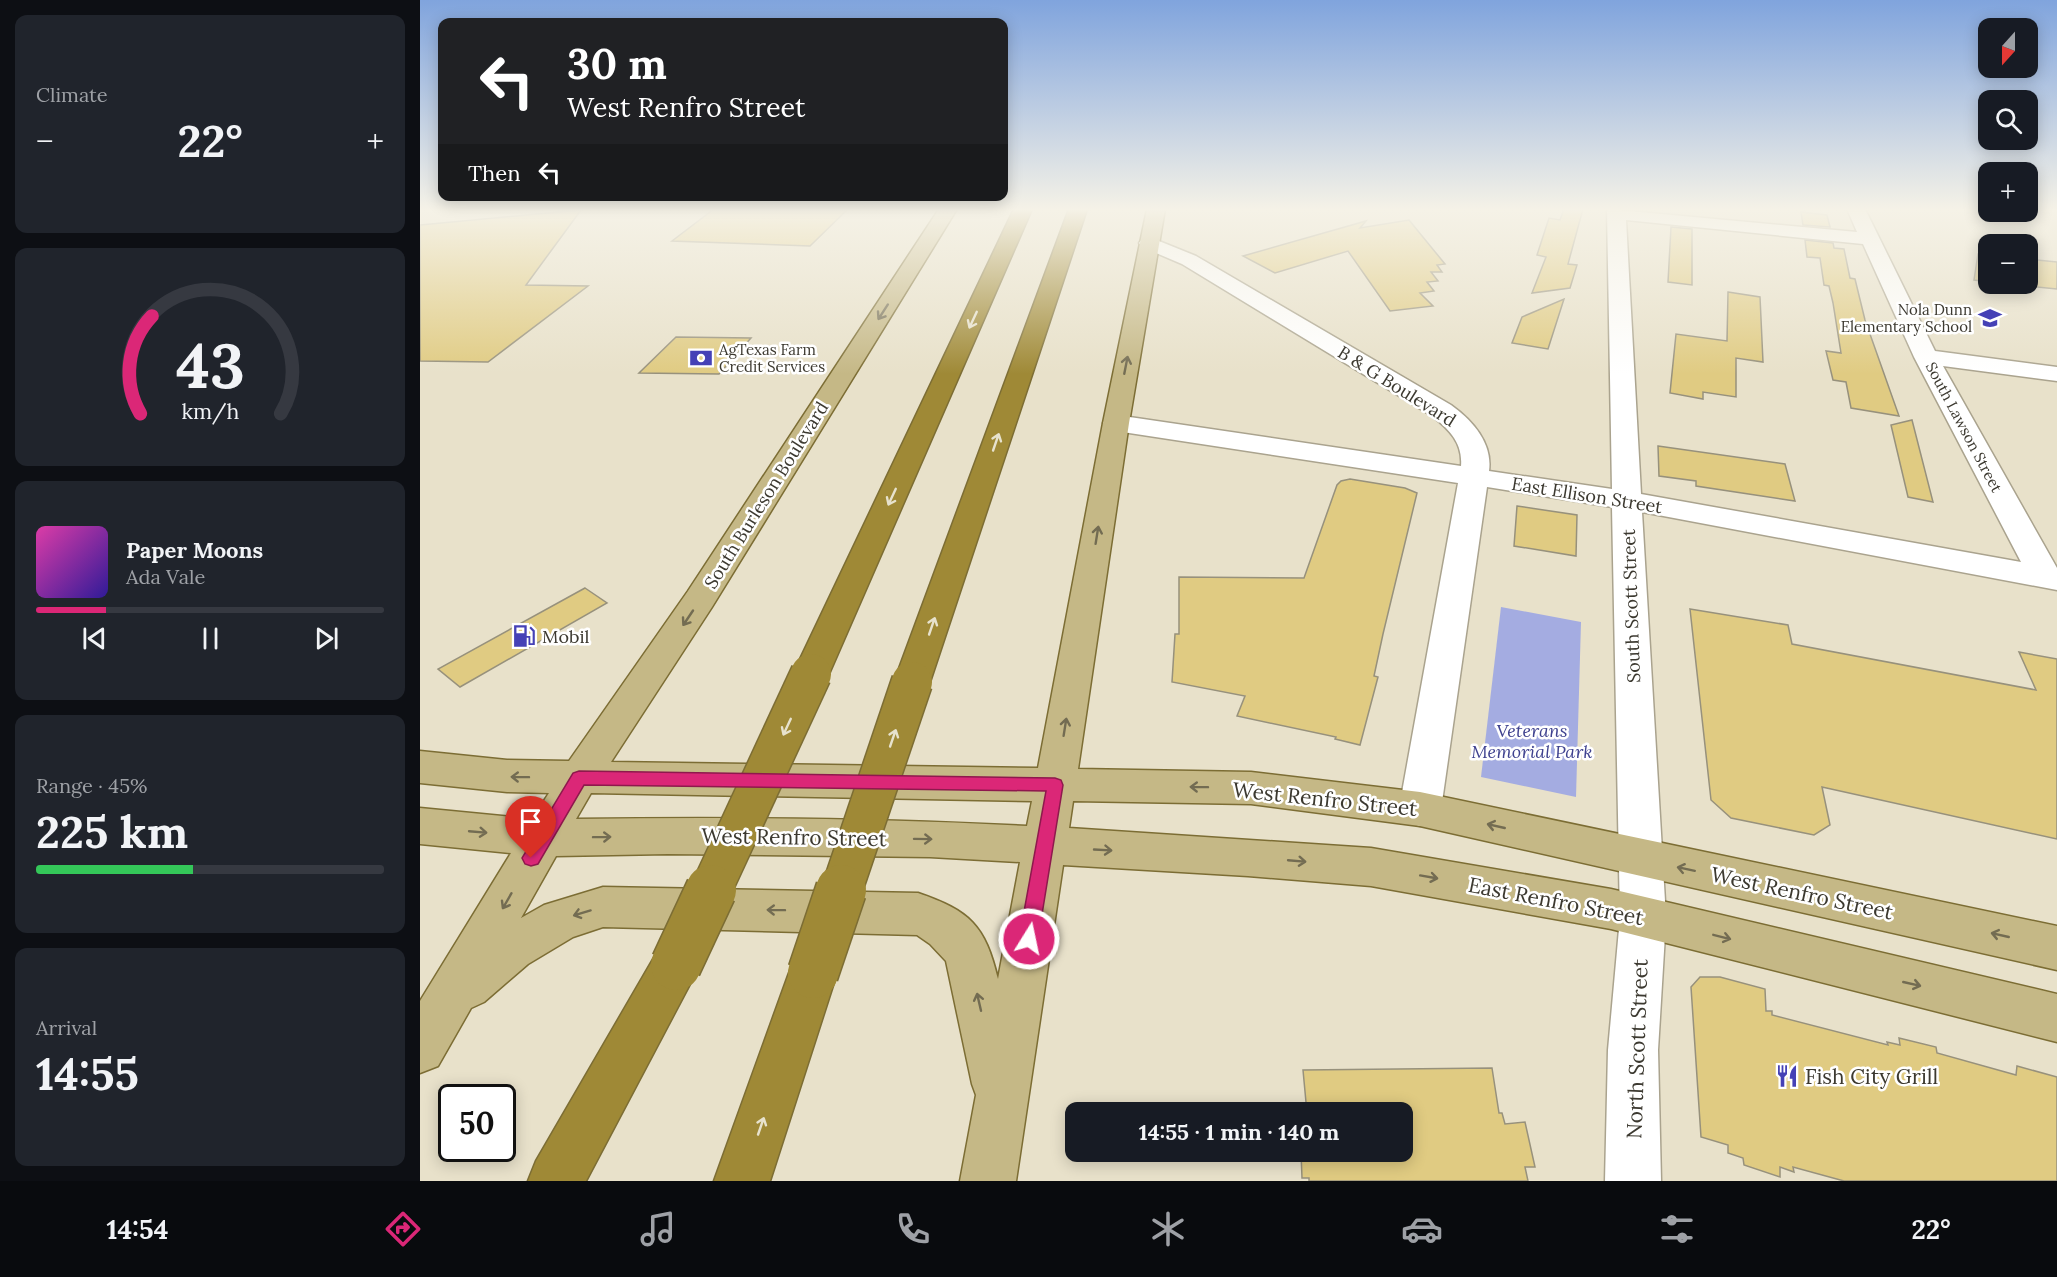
<!DOCTYPE html>
<html lang="en">
<head>
<meta charset="utf-8">
<style>
  :root { --surface:#171b24; --page:#20242c; --text:#f1f3f6; --muted:#9ea1a6; --line:#363941; --accent:#db2777 }
  body { margin:0; font-family:Lora,serif; background:var(--page); color:var(--text); height:100vh; display:flex; flex-direction:column; font-size:22px; white-space:nowrap }
  * { box-sizing:border-box; margin:0 }
  p { font-size:20px; color:var(--muted) }
  .icon { flex:none; width:33px; height:33px; fill:none; stroke:currentColor; stroke-width:2; stroke-linecap:round; stroke-linejoin:round }
  .map { position:relative; flex:1; overflow:hidden }
  .details { display:flex; flex-direction:column; gap:15px; padding:15px; background:#0d0f14; width:420px }
  .details>* { flex:none }
  .guide { position:absolute; left:18px; top:18px; width:570px; height:183px; border-radius:12px; box-shadow:0 3px 15px #0003; background:#202124; color:#fff; overflow:hidden }
  .needle { width:39px; rotate:201deg }
  .fabs { position:absolute; left:1558px; top:18px; display:grid; gap:12px }
  .fabs a { display:grid; place-items:center; width:60px; height:60px; border-radius:12px; background:var(--surface); box-shadow:0 3px 15px #0003; font-size:30px }
  .speed { position:absolute; left:18px; top:1084px; display:flex; gap:12px; font-size:30px; font-weight:700; text-align:center }
  .speed>* { display:grid; place-content:center; width:78px; height:78px; border-radius:50%; background:var(--surface); box-shadow:0 3px 15px #0003; line-height:1 }
  .speed .limit { border:3px solid #111; border-radius:9px; background:#fff; color:#111 }
  .pin { position:absolute; display:grid; place-items:center; width:51px; height:51px; color:#fff; margin:-62px -26px; border-radius:50% 50% 50% 0; rotate:-45deg; box-shadow:0 0 6px #0007 }
  .pin .icon { rotate:45deg }
  .me { position:absolute; width:66px; margin:-33px; rotate:10deg; stroke-linejoin:round; filter:drop-shadow(0 0 4px #0008) }
  .turn { display:flex; align-items:center; gap:21px; height:126px; padding:0 30px; font-size:27px }
  .turn .icon { width:78px; height:78px; stroke-width:2.5 }
  .turn b { display:block; font-size:42px; line-height:51px }
  .then { display:flex; align-items:center; height:57px; padding:0 30px; background:#0003; gap:12px; font-size:22px }
  .big { font-size:45px; font-weight:800; line-height:1.1 }
  .details .widget { flex:1; display:flex; flex-direction:column; justify-content:center; gap:9px; min-width:0; padding:0 21px; border-radius:12px; background:var(--page) }
  .details .dial { align-items:center; gap:0 }
  .dial svg { height:156px; overflow:visible; fill:none; stroke:var(--line); stroke-width:7; stroke-linecap:round; text-anchor:middle }
  .dial text { fill:var(--text); stroke:none }
  .song { display:flex; align-items:center; gap:18px }
  .cover { width:72px; height:72px; border-radius:9px; background:linear-gradient(135deg,hsl(320 70% 55%),hsl(250 70% 35%)) }
  .played { height:6px; border-radius:3px; background:linear-gradient(90deg,var(--accent) 20%,var(--line) 20%) }
  .keys { display:flex; justify-content:space-around; direction:ltr }
  .heat { display:flex; justify-content:space-between; align-items:center; font-size:33px; direction:ltr }
  .charge { height:9px; border-radius:4px; background:linear-gradient(90deg,#34c759 45%,var(--line) 0) }
  .trip { position:absolute; left:645px; top:1102px; width:348px; height:60px; border-radius:12px; background:var(--surface); box-shadow:0 3px 15px #0003; font-weight:800; line-height:60px; text-align:center }
  .tab-bar { display:flex; height:96px; justify-content:space-around; align-items:center; background:#090b0e; color:var(--muted) }
  .tab-bar .icon { width:42px; height:42px }
  .tab-bar .active { color:var(--accent) }
  .tab-bar b { font-size:27px; color:var(--text) }
  main { display:flex; flex:1; min-height:0 }
  .map>svg:first-child { display:block }
  .green { fill:#a4ace1 }
  .building { fill:#e0cb82; stroke:#97917c; stroke-width:1.5 }
  .lines { fill:none; stroke-linecap:round; stroke-linejoin:round }
  .minor-casing { stroke:#aaa38e; stroke-width:3 }
  .major-casing { stroke:#7c6d34; stroke-width:3 }
  .highway-casing { stroke:#7c6d34; stroke-width:3 }
  .minor { fill:#fff; fill-rule:evenodd }
  .major { fill:#c5b886; fill-rule:evenodd }
  .highway { fill:#9f8936; fill-rule:evenodd }
  .highway-bridge-far1-casing { stroke:#7c6d34; stroke-width:43; stroke-linecap:butt }
  .highway-bridge-casing { stroke:#7c6d34; stroke-width:53; stroke-linecap:butt }
  .highway-bridge-far1 { stroke:#9f8936; stroke-width:40 }
  .highway-bridge { stroke:#9f8936; stroke-width:50 }
  .oneway { stroke:#736c52 }
  .oneway2 { stroke:#e7e2cd }
  .route { fill:#db2777; stroke:#8e194d; stroke-width:1.5 }
  .labels { text-anchor:middle; dominant-baseline:central; stroke-width:5; stroke-linejoin:round; paint-order:stroke }
  .far-poi-label { font-size:15px; fill:#3c3930; stroke:#fff; text-anchor:end }
  .far-street-label { font-size:15px; fill:#3c3930; stroke:#fff }
  .street-label { font-size:18px; fill:#3c3930; stroke:#fff }
  .poi-label { font-size:18px; fill:#3c3930; stroke:#fff; text-anchor:start }
  .park-label { font-size:18px; font-style:italic; fill:#3f428f; stroke:#fff }
  .near-street-label { font-size:21px; fill:#3c3930; stroke:#fff }
  .near-poi-label { font-size:21px; fill:#3c3930; stroke:#fff; text-anchor:start }
</style>
</head>
<body>
<main>
<section class="details">
<div class="widget"><p>Climate</p>
<div class="heat"><a>−</a><b class="big">22°</b><a>+</a></div>
</div>
<div class="widget dial"><svg viewBox="0 0 100 80">
<path d="M14 69A42 42 0 1 1 86 69"/>
<path d="M14 69A42 42 0 0 1 20 19" stroke="#db2777"/>
<text x="50" y="56" font-size="32" font-weight="700">43</text>
<text x="50" y="72" font-size="11">km/h</text>
</svg></div>
<div class="widget">
<div class="song"><i class="cover"></i><div><b>Paper Moons</b><p>Ada Vale</p></div></div>
<div class="played"></div>
<div class="keys"><svg class="icon" aria-label="previous" viewBox="0 0 24 24"><path d="M18 5L8 12l10 7zM5 5v14"/></svg><svg class="icon" aria-label="pause" viewBox="0 0 24 24"><path d="M8 5v14M16 5v14"/></svg><svg class="icon" aria-label="next" viewBox="0 0 24 24"><path d="M6 5l10 7-10 7zM19 5v14"/></svg></div>
</div>
<div class="widget"><p>Range · 45%</p><b class="big">225 km</b><div class="charge"></div></div>
<div class="widget"><p>Arrival</p><b class="big">14:55</b></div>
</section>
<div class="map">
<svg width="1637" height="1181" viewBox="0 0 1637 1181">
  <rect width="100%" height="100%" fill="#e8e1ca"/>
  <!-- green -->
  <polygon class="green" points="1081,607 1161,622 1156,797 1061,777"/>
  <!-- building -->
  <g class="building">
    <polygon points="294,209 428,209 390,246 252,241"/>
    <polygon points="1144,209 1163,209 1148,264 1157,265 1150,288 1112,293 1126,257 1117,255 1129,218 1140,220"/>
    <polygon points="161,210 106,285 168,286 68,362 0,361 0,225"/>
    <polygon points="1381,212 1407,215 1410,227 1383,225"/>
    <polygon points="989,220 1025,264 1017,265 1022,272 1011,272 1018,281 1007,282 1014,291 1000,293 1013,306 970,311 928,251 855,273 823,256 946,221 940,228"/>
    <polygon points="1251,227 1272,229 1272,285 1248,282"/>
    <polygon points="1385,240 1413,243 1414,248 1424,249 1430,278 1435,279 1445,320 1479,416 1431,408 1426,382 1413,380 1406,351 1421,353 1413,303 1409,286 1404,285 1400,258 1387,257"/>
    <polygon points="1558,254 1569,255 1569,282 1554,280"/>
    <polygon points="1608,259 1637,262 1637,289 1588,284 1608,284"/>
    <polygon points="1308,292 1340,297 1343,362 1316,358 1316,397 1283,392 1283,399 1250,393 1256,334 1307,341"/>
    <polygon points="1144,299 1128,349 1092,343 1102,317"/>
    <polygon points="256,337 331,338 299,374 219,373"/>
    <polygon points="1492,420 1513,502 1488,497 1471,425"/>
    <polygon points="1238,446 1365,464 1375,501 1276,486 1276,481 1239,476"/>
    <polygon points="930,479 985,488 997,493 963,634 954,676 958,677 940,745 915,739 916,737 817,716 825,696 752,682 755,634 759,634 759,577 884,578 917,485 921,481"/>
    <polygon points="1097,506 1157,515 1156,556 1094,546"/>
    <polygon points="165,588 187,603 40,687 18,669"/>
    <polygon points="1270,609 1368,625 1372,644 1616,690 1599,652 1637,659 1637,839 1402,787 1410,825 1394,835 1311,818 1291,800"/>
    <polygon points="1280,977 1300,977 1345,989 1346,1011 1352,1011 1352,1015 1468,1045 1467,1042 1480,1045 1479,1038 1516,1047 1517,1053 1596,1075 1597,1066 1637,1077 1637,1181 1424,1181 1373,1167 1374,1172 1360,1167 1360,1177 1324,1165 1323,1158 1308,1153 1308,1145 1281,1137 1271,987"/>
    <polygon points="1072,1068 1079,1113 1082,1113 1085,1124 1105,1122 1115,1167 1105,1167 1108,1181 889,1181 889,1178 882,1178 881,1152 982,1152 982,1113 887,1113 883,1070"/>
  </g>
  <g class="lines">
    <!-- minor casing -->
    <g class="minor-casing">
      <path id="minor" d="M1187,209L1437,232L1427,209H1445L1515,351L1637,367V381L1523,366L1637,568V590L1222,512L1246,918L1238,1050L1241,1181H1185L1188,1050L1200,918L1192,507L1067,487L1021,809L1015,821L1000,826L985,821L979,809L1038,483L696,431L687,429L683,423L687,417L696,415L1041,466C1043,443 1029,429 1012,416L762,264L722,247L719,243L722,239L729,237L776,256L1031,405C1052,420 1073,443 1069,471L1192,489ZM1206,220L1443,244L1494,357L1601,562L1221,494Z"/>
    </g>
    <!-- major casing -->
    <g class="major-casing">
      <path id="major" d="M519,209H537L292,607L191,762L618,768L683,423L727,209H745L709,423L658,769L831,772L1000,792L1637,926V970L1000,826L831,804L653,801L649,828L951,848L1191,889L1637,994V1042L1191,929L951,886L828,876L643,865L596,1181H540L556,1095L552,1084L526,961L510,944L497,935L183,927L153,937L108,964L64,1002L51,1008L18,1066L0,1073V1001L91,853L0,844V808L112,819L129,793L87,792L0,783V751L87,760L149,761L268,591ZM171,793L612,801L607,826C457,818 307,817 156,819ZM248,854L510,857L600,862L578,979C565,925 550,911 498,893L183,887L124,905L101,918L136,856Z"/>
    </g>
    <!-- highway casing -->
    <g class="highway-casing">
      <g id="highway">
        <polygon points="594,209 612,209 409,674 404,683 391,687 378,683 373,674"/>
        <polygon points="649,209 667,209 510,682 505,691 492,695 479,691 474,682"/>
        <polygon points="256,943 273,949 280,965 166,1181 108,1181 116,1161 239,949"/>
        <polygon points="393,950 410,957 417,973 350,1181 294,1181 369,973 376,957"/>
      </g>
    </g>
    <!-- minor -->
    <use href="#minor" class="minor"/>
    <!-- major -->
    <use href="#major" class="major"/>
    <!-- highway -->
    <use href="#highway" class="highway"/>
    <!-- highway-bridge-far1 casing -->
    <g class="highway-bridge-far1-casing">
      <g id="highway-bridge-far1">
        <polyline points="290,892 391,674"/>
        <polyline points="421,892 492,682"/>
      </g>
    </g>
    <!-- highway-bridge casing -->
    <g class="highway-bridge-casing">
      <g id="highway-bridge">
        <polyline points="256,965 291,890"/>
        <polyline points="393,973 421,890"/>
      </g>
    </g>
    <!-- highway-bridge-far1 -->
    <use href="#highway-bridge-far1" class="highway-bridge-far1"/>
    <!-- highway-bridge -->
    <use href="#highway-bridge" class="highway-bridge"/>
  </g>
  <!-- one-way arrows -->
  <defs><path id="oneway-shaft" d="M-6 0H5M1.5-3L5.5 0L1.5 3" fill="none" stroke-width="1.6" stroke-linecap="round" stroke-linejoin="round" transform="scale(1.5)"/></defs>
  <g class="oneway">
    <use href="#oneway-shaft" transform="translate(463 312) rotate(123)"/>
    <use href="#oneway-shaft" transform="translate(706 365) rotate(-79)"/>
    <use href="#oneway-shaft" transform="translate(677 535) rotate(-81)"/>
    <use href="#oneway-shaft" transform="translate(268 618) rotate(124)"/>
    <use href="#oneway-shaft" transform="translate(645 727) rotate(-81)"/>
    <use href="#oneway-shaft" transform="translate(100 777) rotate(-179)"/>
    <use href="#oneway-shaft" transform="translate(779 787) rotate(-179)"/>
    <use href="#oneway-shaft" transform="translate(1076 826) rotate(-167)"/>
    <use href="#oneway-shaft" transform="translate(58 832) rotate(5)"/>
    <use href="#oneway-shaft" transform="translate(182 837) rotate(-1)"/>
    <use href="#oneway-shaft" transform="translate(503 839) rotate(1)"/>
    <use href="#oneway-shaft" transform="translate(683 850) rotate(3)"/>
    <use href="#oneway-shaft" transform="translate(877 861) rotate(5)"/>
    <use href="#oneway-shaft" transform="translate(1266 869) rotate(-168)"/>
    <use href="#oneway-shaft" transform="translate(1009 877) rotate(10)"/>
    <use href="#oneway-shaft" transform="translate(87 901) rotate(120)"/>
    <use href="#oneway-shaft" transform="translate(356 910) rotate(-179)"/>
    <use href="#oneway-shaft" transform="translate(162 913) rotate(163)"/>
    <use href="#oneway-shaft" transform="translate(1580 935) rotate(-167)"/>
    <use href="#oneway-shaft" transform="translate(1302 937) rotate(14)"/>
    <use href="#oneway-shaft" transform="translate(1492 984) rotate(13)"/>
    <use href="#oneway-shaft" transform="translate(559 1002) rotate(-103)"/>
  </g>
  <g class="oneway2">
    <use href="#oneway-shaft" transform="translate(553 320) rotate(115)"/>
    <use href="#oneway-shaft" transform="translate(576 442) rotate(-71)"/>
    <use href="#oneway-shaft" transform="translate(472 497) rotate(115)"/>
    <use href="#oneway-shaft" transform="translate(512 626) rotate(-71)"/>
    <use href="#oneway-shaft" transform="translate(367 727) rotate(115)"/>
    <use href="#oneway-shaft" transform="translate(473 738) rotate(-71)"/>
    <use href="#oneway-shaft" transform="translate(341 1126) rotate(-71)"/>
  </g>
  <!-- sky -->
  <linearGradient id="sky" x2="0" y2="1"><stop stop-color="#80a4dd"/><stop offset="0.56" stop-color="#f5f2e7"/><stop offset="1" stop-color="#f5f2e7" stop-opacity="0"/></linearGradient>
  <rect width="1637" height="374" fill="url(#sky)"/>
  <!-- route -->
  <polygon class="route" points="159,771 635,778 641,780 643,785 618,939 616,945 609,948 602,945 599,939 626,791 164,785 118,864 111,866 105,864 102,858 153,773"/>
  <!-- icons -->
  <defs>
    <g id="school-bare" transform="scale(1.8)"><path d="M0-5L7-2L0 1L-7-2ZM-4 1L0 2.5L4 1V4Q0 6-4 4Z" fill="#4541b6" stroke="#fff" stroke-width="2.5" paint-order="stroke"/></g>
    <g id="bank-bare" transform="scale(1.8)"><path d="M-6-4H6V4H-6ZM0-2.3a2.3 2.3 0 1 0 0 4.6a2.3 2.3 0 1 0 0-4.6Z" fill="#4541b6" stroke="#fff" stroke-width="2.5" paint-order="stroke"/></g>
    <g id="fuel-bare" transform="scale(1.8)"><path d="M-5.5-6h7V0h2V4h1.3V-2.5L3-4.5l.8-.8L6-3V5H2.5V1h-1V6h-7ZM-4.2-4.7v3.2H.2V-4.7Z" fill="#4541b6" stroke="#fff" stroke-width="2.5" paint-order="stroke"/></g>
    <g id="restaurant-bare" transform="scale(1.8)"><path d="M-5-6h1v4h1v-4h1v4h1v-4h1v5L-1.5 .5V6h-2V.5L-5-1ZM5-6V6H3V1.5H1.5Q1.5-4 5-6Z" fill="#4541b6" stroke="#fff" stroke-width="2.5" paint-order="stroke"/></g>
  </defs>
  <g fill-rule="evenodd">
    <use href="#school-bare" x="1570" y="318"/>
    <use href="#bank-bare" x="281" y="358"/>
    <use href="#fuel-bare" x="104" y="636"/>
    <use href="#restaurant-bare" x="1367" y="1076"/>
  </g>
  <g class="labels">
    <!-- far-poi labels -->
    <g class="far-poi-label">
      <text x="1552" y="309">Nola Dunn<tspan x="1552" dy="17">Elementary School</tspan></text>
      <text x="299" y="349" text-anchor="start">AgTexas Farm<tspan x="299" dy="17">Credit Services</tspan></text>
    </g>
    <!-- far-street labels -->
    <g class="far-street-label">
      <text transform="translate(1544 427) rotate(62)">South Lawson Street</text>
    </g>
    <!-- street labels -->
    <g class="street-label">
      <text transform="translate(977 386) rotate(32)">B &amp; G Boulevard</text>
      <text transform="translate(346 495) rotate(-58)">South Burleson Boulevard</text>
      <text transform="translate(1167 495) rotate(9)">East Ellison Street</text>
      <text transform="translate(1211 606) rotate(-92)">South Scott Street</text>
    </g>
    <!-- poi labels -->
    <g class="poi-label">
      <text x="122" y="636">Mobil</text>
    </g>
    <!-- park labels -->
    <g class="park-label">
      <text x="1112" y="730">Veterans<tspan x="1112" dy="21">Memorial Park</tspan></text>
    </g>
    <!-- near-street labels -->
    <g class="near-street-label">
      <text transform="translate(905 799) rotate(6)">West Renfro Street</text>
      <text transform="translate(374 837) rotate(1)">West Renfro Street</text>
      <text transform="translate(1382 893) rotate(12)">West Renfro Street</text>
      <text transform="translate(1136 901) rotate(11)">East Renfro Street</text>
      <text transform="translate(1217 1049) rotate(-88)">North Scott Street</text>
    </g>
    <!-- near-poi labels -->
    <g class="near-poi-label">
      <text x="1385" y="1076">Fish City Grill</text>
    </g>
  </g>
</svg>
<div class="fabs">
<a><svg class="needle" viewBox="-14 -14 28 28"><path d="M0-13l5 13h-10z" fill="#e53935"/><path d="M0 13l5-13h-10z" fill="#9ea1a6"/></svg></a>
<a><svg class="icon" aria-label="search" viewBox="0 0 24 24"><circle cx="10" cy="10" r="6"/><path d="M15 15l6 6"/></svg></a>
<a>+</a>
<a>−</a>
</div>
<div class="speed"><div class="limit">50</div></div>
<div class="pin" style="left:111px;top:858px;background:#d93025"><svg class="icon" aria-label="arrive" viewBox="0 0 24 24"><path d="M6 21V4h12l-3 4 3 4H6"/></svg></div>
<svg class="me" style="left:609px;top:939px" viewBox="-20 -20 40 40"><circle r="17" fill="#db2777" stroke="#fff" stroke-width="3"/><path d="M0-11L8 9 0 5-8 9z" fill="#fff"/></svg>
<div class="trip">14:55 · 1 min · 140 m</div>
<div class="guide">
<div class="turn"><svg class="icon" aria-label="left" viewBox="0 0 24 24"><path d="M17 20v-9H6M10 6l-5 5 5 5"/></svg><div><b>30 m</b>West Renfro Street</div></div>
<div class="then">Then<svg class="icon" aria-label="left" viewBox="0 0 24 24"><path d="M17 20v-9H6M10 6l-5 5 5 5"/></svg></div>
</div>
</div>
</main>
<nav class="tab-bar">
<b>14:54</b>
<svg class="icon active" aria-label="directions" viewBox="0 0 24 24"><path d="M12 3l9 9-9 9-9-9zM9 14v-3h6M13 9l2 2-2 2"/></svg>
<svg class="icon" aria-label="music" viewBox="0 0 24 24"><path d="M9 18V5l10-2v13"/><circle cx="6" cy="18" r="3"/><circle cx="16" cy="16" r="3"/></svg>
<svg class="icon" aria-label="phone" viewBox="0 0 24 24"><path d="M5 4h4l2 5-3 2q2 4 5 5l2-3 5 2v4C11 20 4 13 5 4z"/></svg>
<svg class="icon" aria-label="climate" viewBox="0 0 24 24"><path d="M12 3v18M4 7l16 10M4 17L20 7"/></svg>
<svg class="icon" aria-label="car" viewBox="0 0 24 24"><path d="M5 17H2v-5l4-1 3-4h7l3 4 3 1v5h-3M9 17h6M6 11h13"/><circle cx="7" cy="17" r="2"/><circle cx="17" cy="17" r="2"/></svg>
<svg class="icon" aria-label="filters" viewBox="0 0 24 24"><path d="M4 7h16M4 17h16"/><circle cx="9" cy="7" r="2"/><circle cx="15" cy="17" r="2"/></svg>
<b>22°</b>
</nav>
</body>
</html>
